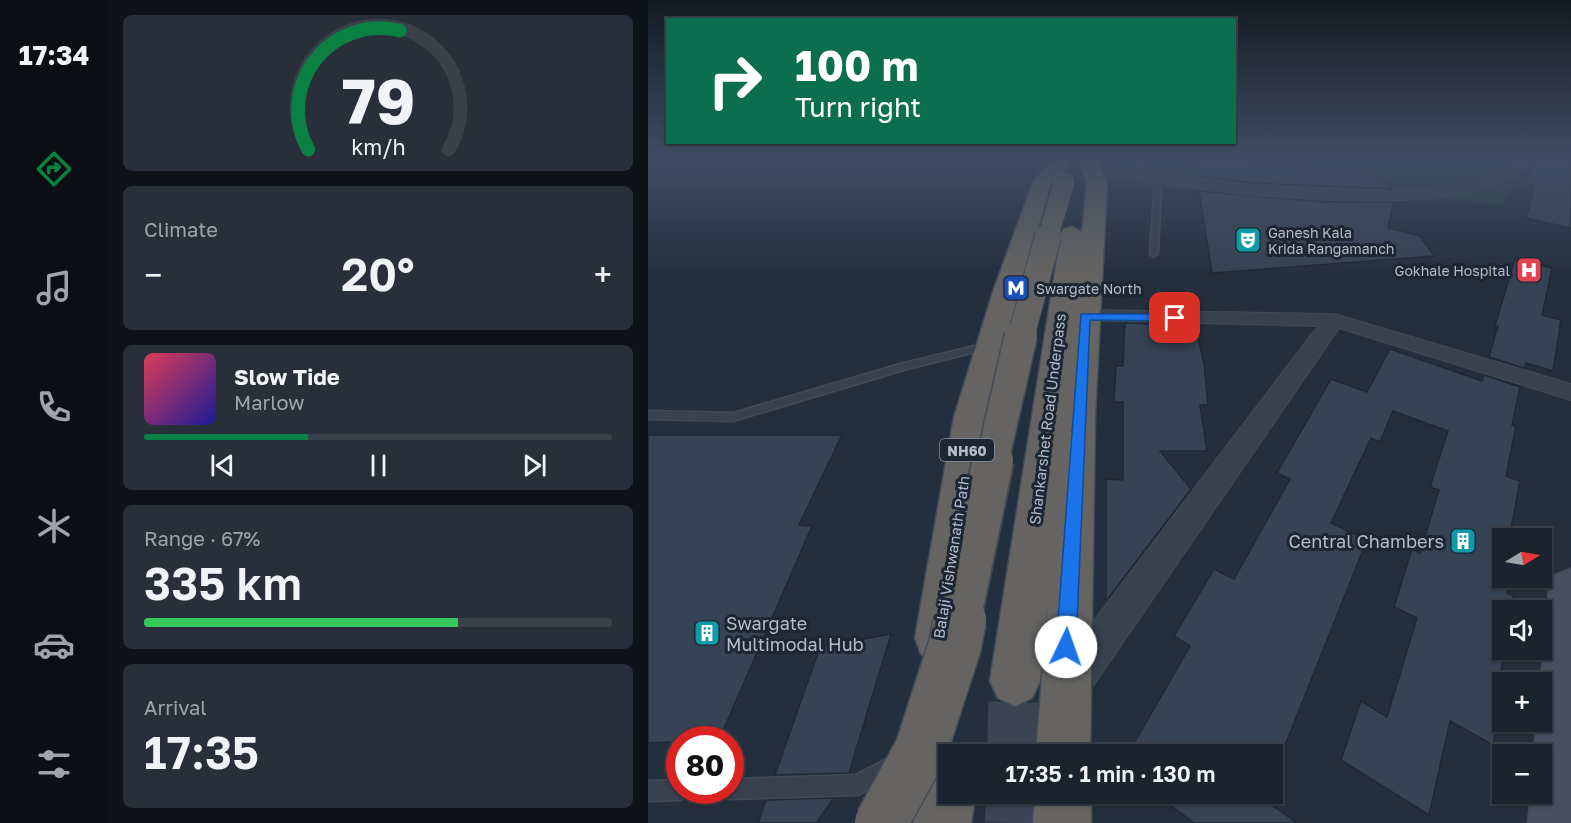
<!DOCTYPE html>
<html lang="en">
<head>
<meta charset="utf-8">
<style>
  :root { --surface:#1b232e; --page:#282f3a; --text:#f1f3f6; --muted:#a0a4aa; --line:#39404a; --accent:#0b8043 }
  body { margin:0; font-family:"Golos Text",sans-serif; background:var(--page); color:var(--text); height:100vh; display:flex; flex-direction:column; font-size:22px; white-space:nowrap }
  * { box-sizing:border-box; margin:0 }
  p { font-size:20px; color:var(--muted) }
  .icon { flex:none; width:33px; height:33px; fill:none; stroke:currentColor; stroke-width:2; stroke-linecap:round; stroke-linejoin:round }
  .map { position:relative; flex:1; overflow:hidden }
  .side { display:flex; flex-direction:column; gap:15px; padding:15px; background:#0f1319; width:540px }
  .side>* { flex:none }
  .banner { position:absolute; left:18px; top:18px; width:570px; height:126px; border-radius:0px; box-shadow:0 2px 4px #0004,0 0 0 2px var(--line); background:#0b6e4f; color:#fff; overflow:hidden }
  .needle { width:39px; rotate:79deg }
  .buttons { position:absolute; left:844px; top:528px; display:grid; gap:12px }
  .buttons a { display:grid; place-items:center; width:60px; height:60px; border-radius:0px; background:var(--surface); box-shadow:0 2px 4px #0004,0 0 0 2px var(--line); font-size:30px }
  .speed { position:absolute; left:18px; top:726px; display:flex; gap:12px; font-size:30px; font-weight:700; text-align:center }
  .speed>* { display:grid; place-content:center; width:78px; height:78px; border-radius:50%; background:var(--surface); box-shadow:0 2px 4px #0004,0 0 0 2px var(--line); line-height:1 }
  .speed .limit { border:9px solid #d22; background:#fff; color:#111 }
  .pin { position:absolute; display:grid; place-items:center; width:51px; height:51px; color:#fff; margin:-26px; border-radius:12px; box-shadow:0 3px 9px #0006 }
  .me { position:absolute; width:66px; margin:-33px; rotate:3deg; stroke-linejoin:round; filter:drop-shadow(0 0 4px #0008) }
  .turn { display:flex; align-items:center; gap:21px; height:126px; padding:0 30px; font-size:27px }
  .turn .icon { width:78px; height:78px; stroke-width:2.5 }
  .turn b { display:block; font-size:42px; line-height:51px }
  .big { font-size:45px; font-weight:600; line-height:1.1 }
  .side .widget { flex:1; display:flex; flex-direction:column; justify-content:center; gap:9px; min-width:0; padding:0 21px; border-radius:9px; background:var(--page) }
  .side .dial { align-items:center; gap:0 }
  .dial svg { height:156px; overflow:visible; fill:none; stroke:var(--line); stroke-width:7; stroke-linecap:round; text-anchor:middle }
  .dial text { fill:var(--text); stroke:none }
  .song { display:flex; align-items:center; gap:18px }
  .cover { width:72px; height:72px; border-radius:9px; background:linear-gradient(135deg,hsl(350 70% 55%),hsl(240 70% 35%)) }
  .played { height:6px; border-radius:3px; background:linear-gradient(90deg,var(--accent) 35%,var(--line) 35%) }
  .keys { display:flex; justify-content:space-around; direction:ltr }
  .heat { display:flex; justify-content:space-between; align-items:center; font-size:33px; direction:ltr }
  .charge { height:9px; border-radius:4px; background:linear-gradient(90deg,#34c759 67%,var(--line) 0) }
  .trip { position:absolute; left:290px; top:744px; width:345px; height:60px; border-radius:0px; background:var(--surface); box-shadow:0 2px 4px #0004,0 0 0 2px var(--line); font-weight:600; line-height:60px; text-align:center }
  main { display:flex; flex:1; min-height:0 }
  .tab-bar { display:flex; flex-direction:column; width:108px; justify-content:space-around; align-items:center; background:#0b0e12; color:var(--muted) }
  .tab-bar .icon { width:42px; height:42px }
  .tab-bar .active { color:var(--accent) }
  .tab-bar b { font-size:27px; color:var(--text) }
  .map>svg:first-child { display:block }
  .green { fill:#263c3f }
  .building { fill:#364354; stroke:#1f2835; stroke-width:1.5 }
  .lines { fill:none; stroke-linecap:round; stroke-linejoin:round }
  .trunk-tunnel { stroke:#3a4453; stroke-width:52; stroke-dasharray:52 26; stroke-linecap:butt }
  .service-casing { stroke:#414a57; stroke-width:3 }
  .minor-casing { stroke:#414a57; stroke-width:2 }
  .secondary-casing { stroke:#414a57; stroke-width:3 }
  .trunk-casing { stroke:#434c59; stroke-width:3 }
  .service { fill:#38414e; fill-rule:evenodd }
  .minor { fill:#38414e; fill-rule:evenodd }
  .secondary { fill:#465061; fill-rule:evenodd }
  .trunk { fill:#656462; fill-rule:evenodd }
  .trunk-bridge-far4-casing { stroke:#434c59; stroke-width:21; stroke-linecap:butt }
  .trunk-bridge-far3-casing { stroke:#434c59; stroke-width:28; stroke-linecap:butt }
  .trunk-bridge-far2-casing { stroke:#434c59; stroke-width:35; stroke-linecap:butt }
  .trunk-bridge-far1-casing { stroke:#434c59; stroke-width:44; stroke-linecap:butt }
  .trunk-bridge-casing { stroke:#434c59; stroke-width:55; stroke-linecap:butt }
  .trunk-bridge-far4 { stroke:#656462; stroke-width:20 }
  .trunk-bridge-far3 { stroke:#656462; stroke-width:26 }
  .trunk-bridge-far2 { stroke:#656462; stroke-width:32 }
  .trunk-bridge-far1 { stroke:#656462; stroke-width:40 }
  .trunk-bridge { stroke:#656462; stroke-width:52 }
  .route { fill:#1a73e8; stroke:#114b97; stroke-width:1.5 }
  .labels { text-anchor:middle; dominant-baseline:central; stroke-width:6; stroke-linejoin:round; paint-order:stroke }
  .far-poi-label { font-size:14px; fill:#b4bcc9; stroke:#1d2633; text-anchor:start }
  .shield { fill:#1d2633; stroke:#878f9c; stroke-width:1.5 }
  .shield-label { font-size:14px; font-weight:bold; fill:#b4bcc9 }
  .street-label { font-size:15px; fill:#b4bcc9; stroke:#1d2633 }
  .near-poi-label { font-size:18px; fill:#b4bcc9; stroke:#1d2633; text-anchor:end }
</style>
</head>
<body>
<main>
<nav class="tab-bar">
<b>17:34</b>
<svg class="icon active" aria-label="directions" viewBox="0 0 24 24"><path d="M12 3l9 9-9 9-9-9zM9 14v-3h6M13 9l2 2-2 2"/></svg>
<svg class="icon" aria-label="music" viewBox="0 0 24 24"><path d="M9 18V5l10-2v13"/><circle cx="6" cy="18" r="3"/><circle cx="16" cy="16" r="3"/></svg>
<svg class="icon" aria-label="phone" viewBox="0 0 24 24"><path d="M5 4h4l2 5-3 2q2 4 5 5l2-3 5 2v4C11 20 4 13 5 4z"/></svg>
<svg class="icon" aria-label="climate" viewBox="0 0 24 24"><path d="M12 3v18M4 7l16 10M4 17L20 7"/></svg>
<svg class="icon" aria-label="car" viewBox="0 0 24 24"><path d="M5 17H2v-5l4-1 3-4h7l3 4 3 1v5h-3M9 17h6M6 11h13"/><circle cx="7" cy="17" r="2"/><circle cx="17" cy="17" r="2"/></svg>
<svg class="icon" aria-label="filters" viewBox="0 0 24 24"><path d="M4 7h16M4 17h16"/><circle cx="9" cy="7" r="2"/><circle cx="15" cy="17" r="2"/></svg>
</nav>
<section class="side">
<div class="widget dial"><svg viewBox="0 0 100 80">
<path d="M14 69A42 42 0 1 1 86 69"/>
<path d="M14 69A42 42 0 0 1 61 8" stroke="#0b8043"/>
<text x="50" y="56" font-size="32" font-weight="700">79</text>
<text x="50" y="72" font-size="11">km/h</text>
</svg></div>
<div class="widget"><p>Climate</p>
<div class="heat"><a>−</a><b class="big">20°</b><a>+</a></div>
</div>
<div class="widget">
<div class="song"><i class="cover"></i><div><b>Slow Tide</b><p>Marlow</p></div></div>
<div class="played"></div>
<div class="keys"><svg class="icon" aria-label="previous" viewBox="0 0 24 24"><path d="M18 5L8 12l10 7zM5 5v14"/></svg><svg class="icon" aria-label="pause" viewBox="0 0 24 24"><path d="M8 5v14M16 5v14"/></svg><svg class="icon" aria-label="next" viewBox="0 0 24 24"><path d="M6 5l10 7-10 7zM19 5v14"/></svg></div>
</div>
<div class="widget"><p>Range · 67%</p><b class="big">335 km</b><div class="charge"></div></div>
<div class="widget"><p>Arrival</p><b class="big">17:35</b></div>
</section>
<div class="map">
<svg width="923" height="823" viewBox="0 0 923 823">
  <rect width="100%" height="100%" fill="#242f3e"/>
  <!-- green -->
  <polygon class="green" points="465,159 876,159 855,205 465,183"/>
  <!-- building -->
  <g class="building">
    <polygon points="545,159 600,159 663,168 718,169 745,189 605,183 548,176"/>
    <polygon points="888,159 923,159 923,228 878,218 887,185 877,183"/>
    <polygon points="551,191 677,202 746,202 740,228 772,236 786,256 564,273"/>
    <polygon points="867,259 904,268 894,315 913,320 905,371 878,363 876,368 841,357 850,326 847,326"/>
    <polygon points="477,323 547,325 556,363 560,405 552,405 559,451 512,451 543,489 458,601 458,479 475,480 475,402 466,402 468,366 475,366"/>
    <polygon points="742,349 834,381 836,375 872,387 864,425 868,426 858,476 872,481 862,535 869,538 855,538 855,578 862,578 859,593 865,596 863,610 855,610 856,650 850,690 854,692 845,745 802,721 781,815 693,760 713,701 739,717 769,618 746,607 764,549 772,553 791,490 782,487 800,431 745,411 732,442 723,438 683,523 719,540 624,778 624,754 480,754 542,646 526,636 566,569 586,579 642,479 629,473 683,379 719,392"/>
    <polygon points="0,435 194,435 151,525 164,526 71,740 0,743"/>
    <polygon points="243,634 201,773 127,775 172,647"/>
    <polygon points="508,794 618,794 615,799 649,823 546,823"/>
    <polygon points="186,798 168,823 110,823 118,800"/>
  </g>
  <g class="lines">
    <!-- trunk-tunnel -->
    <g class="trunk-tunnel">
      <polyline points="365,754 367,681"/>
      <polyline points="363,823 364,794"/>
    </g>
    <!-- service casing -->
    <g class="service-casing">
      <g id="service">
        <polygon points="486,159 492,159 500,177 496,177"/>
        <polygon points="510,176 513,178 510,254 506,257 502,254 507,178"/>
        <polygon points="343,342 347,343 348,345 347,347 259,369 85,421 0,419 0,411 85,413 252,364"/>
        <polygon points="244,756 251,759 254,766 251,773 210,795 82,799 75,796 72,790 82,790 82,779 208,775"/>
        <polygon points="32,780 32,790 42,790 39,797 32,800 0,801 0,781"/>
      </g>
    </g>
    <!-- minor casing -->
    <g class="minor-casing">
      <g id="minor">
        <path d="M870,159H886C824,235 537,186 445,175L438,171L445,167L605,185L741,191L802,187L844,177Z"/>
        <polygon points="437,310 686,314 923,384 923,400 691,328 438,696 424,701 410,696 405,682 410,668 670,326 430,320 427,316 430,312"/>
      </g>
    </g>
    <!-- secondary casing -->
    <g class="secondary-casing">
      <polygon id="secondary" points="923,569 923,823 880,823 883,794 894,794 894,754 886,754 889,722 894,722 893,682 901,589 907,575"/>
    </g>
    <!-- trunk casing -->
    <g class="trunk-casing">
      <g id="trunk">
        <polygon points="406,159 425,159 403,183 372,289 340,417 313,638 307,654 290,661 273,654 267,638 306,417 346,289 385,182"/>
        <polygon points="431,159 449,159 459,183 447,416 442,754 388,754 400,601 392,681 384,698 367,706 350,698 342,681 413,234 416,229 424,227 434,232 439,183"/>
        <polygon points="300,766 300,794 328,794 323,823 265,823 280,774"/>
        <polygon points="387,794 443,794 443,823 385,823"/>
      </g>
    </g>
    <!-- service -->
    <use href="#service" class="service"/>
    <!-- minor -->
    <use href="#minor" class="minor"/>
    <!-- secondary -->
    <use href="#secondary" class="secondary"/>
    <!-- trunk -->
    <use href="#trunk" class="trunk"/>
    <!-- trunk-bridge-far4 casing -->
    <g class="trunk-bridge-far4-casing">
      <polyline id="trunk-bridge-far4" points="400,237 416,182"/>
    </g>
    <!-- trunk-bridge-far3 casing -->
    <g class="trunk-bridge-far3-casing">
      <polyline id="trunk-bridge-far3" points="373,336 400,236"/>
    </g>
    <!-- trunk-bridge-far2 casing -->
    <g class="trunk-bridge-far2-casing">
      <polyline id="trunk-bridge-far2" points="344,462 373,335"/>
    </g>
    <!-- trunk-bridge-far1 casing -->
    <g class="trunk-bridge-far1-casing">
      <polyline id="trunk-bridge-far1" points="312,621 345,460"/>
    </g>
    <!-- trunk-bridge casing -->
    <g class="trunk-bridge-casing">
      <polyline id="trunk-bridge" points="233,823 273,750 307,645 312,620"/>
    </g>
    <!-- trunk-bridge-far4 -->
    <use href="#trunk-bridge-far4" class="trunk-bridge-far4"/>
    <!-- trunk-bridge-far3 -->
    <use href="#trunk-bridge-far3" class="trunk-bridge-far3"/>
    <!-- trunk-bridge-far2 -->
    <use href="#trunk-bridge-far2" class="trunk-bridge-far2"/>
    <!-- trunk-bridge-far1 -->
    <use href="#trunk-bridge-far1" class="trunk-bridge-far1"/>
    <!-- trunk-bridge -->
    <use href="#trunk-bridge" class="trunk-bridge"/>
  </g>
  <!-- sky -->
  <linearGradient id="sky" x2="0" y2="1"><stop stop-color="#141a22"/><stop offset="0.58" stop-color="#3f4d63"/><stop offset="1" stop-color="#3f4d63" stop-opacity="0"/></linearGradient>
  <rect width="923" height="274" fill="url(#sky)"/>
  <!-- route -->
  <polygon class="route" points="433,314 527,314 533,318 527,321 442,320 428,647 425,654 418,657 411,654 408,647"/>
  <!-- icons -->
  <defs>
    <g id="theatre-square" transform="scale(1.35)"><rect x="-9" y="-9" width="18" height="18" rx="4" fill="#0f9aa8" stroke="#1d2633"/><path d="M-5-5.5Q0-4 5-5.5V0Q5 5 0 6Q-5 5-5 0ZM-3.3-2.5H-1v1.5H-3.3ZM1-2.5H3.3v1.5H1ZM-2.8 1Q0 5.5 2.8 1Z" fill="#fff"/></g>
    <g id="hospital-square" transform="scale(1.35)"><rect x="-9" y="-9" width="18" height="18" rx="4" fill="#e0444e" stroke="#1d2633"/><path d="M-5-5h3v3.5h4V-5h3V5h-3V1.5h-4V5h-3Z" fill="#fff"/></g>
    <g id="metro-square" transform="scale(1.35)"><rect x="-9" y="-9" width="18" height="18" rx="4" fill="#1a4fb4" stroke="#1d2633"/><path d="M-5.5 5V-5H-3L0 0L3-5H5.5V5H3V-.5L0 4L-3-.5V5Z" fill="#fff"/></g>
    <g id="building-square" transform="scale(1.35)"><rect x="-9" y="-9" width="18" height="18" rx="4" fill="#0f9aa8" stroke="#1d2633"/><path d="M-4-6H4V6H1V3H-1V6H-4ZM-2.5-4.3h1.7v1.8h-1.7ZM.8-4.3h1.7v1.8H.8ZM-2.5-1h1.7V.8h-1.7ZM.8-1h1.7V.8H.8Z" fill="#fff"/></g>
  </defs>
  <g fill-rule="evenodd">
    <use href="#theatre-square" x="600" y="240"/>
    <use href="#hospital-square" x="881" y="270"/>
    <use href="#metro-square" x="368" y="288"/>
    <use href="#building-square" x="815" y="541"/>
    <use href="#building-square" x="59" y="633"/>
  </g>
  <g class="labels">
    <!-- far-poi labels -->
    <g class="far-poi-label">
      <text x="620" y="232">Ganesh Kala<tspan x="620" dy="16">Krida Rangamanch</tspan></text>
      <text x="862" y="270" text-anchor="end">Gokhale Hospital</text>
      <text x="388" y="288">Swargate North</text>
    </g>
    <!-- shield labels -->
    <rect class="shield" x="292" y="439" width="54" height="22" rx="4.5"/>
    <g class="shield-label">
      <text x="319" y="450">NH60</text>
    </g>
    <!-- street labels -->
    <g class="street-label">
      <text transform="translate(399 419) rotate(-83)">Shankarshet Road Underpass</text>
      <text transform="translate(303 557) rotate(-81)">Balaji Vishwanath Path</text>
    </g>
    <!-- near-poi labels -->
    <g class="near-poi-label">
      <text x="796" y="541">Central Chambers</text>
      <text x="78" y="623" text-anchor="start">Swargate<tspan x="78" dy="21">Multimodal Hub</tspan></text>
    </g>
  </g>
</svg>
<div class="buttons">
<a><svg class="needle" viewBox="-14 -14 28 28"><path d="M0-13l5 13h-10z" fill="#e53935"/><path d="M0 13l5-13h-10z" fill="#a0a4aa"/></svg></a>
<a><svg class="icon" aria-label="sound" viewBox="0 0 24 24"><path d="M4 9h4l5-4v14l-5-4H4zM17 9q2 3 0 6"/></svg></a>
<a>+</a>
<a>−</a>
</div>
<div class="speed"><div class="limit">80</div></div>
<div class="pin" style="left:527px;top:318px;background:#d93025"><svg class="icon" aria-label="arrive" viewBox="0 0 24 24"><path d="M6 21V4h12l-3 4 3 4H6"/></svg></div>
<svg class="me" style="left:418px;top:647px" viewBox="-20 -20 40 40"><circle r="19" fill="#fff"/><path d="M0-13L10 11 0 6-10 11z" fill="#1a73e8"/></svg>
<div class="trip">17:35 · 1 min · 130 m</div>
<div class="banner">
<div class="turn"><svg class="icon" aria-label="right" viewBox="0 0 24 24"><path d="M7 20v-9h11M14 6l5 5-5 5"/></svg><div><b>100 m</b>Turn right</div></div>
</div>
</div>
</main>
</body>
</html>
